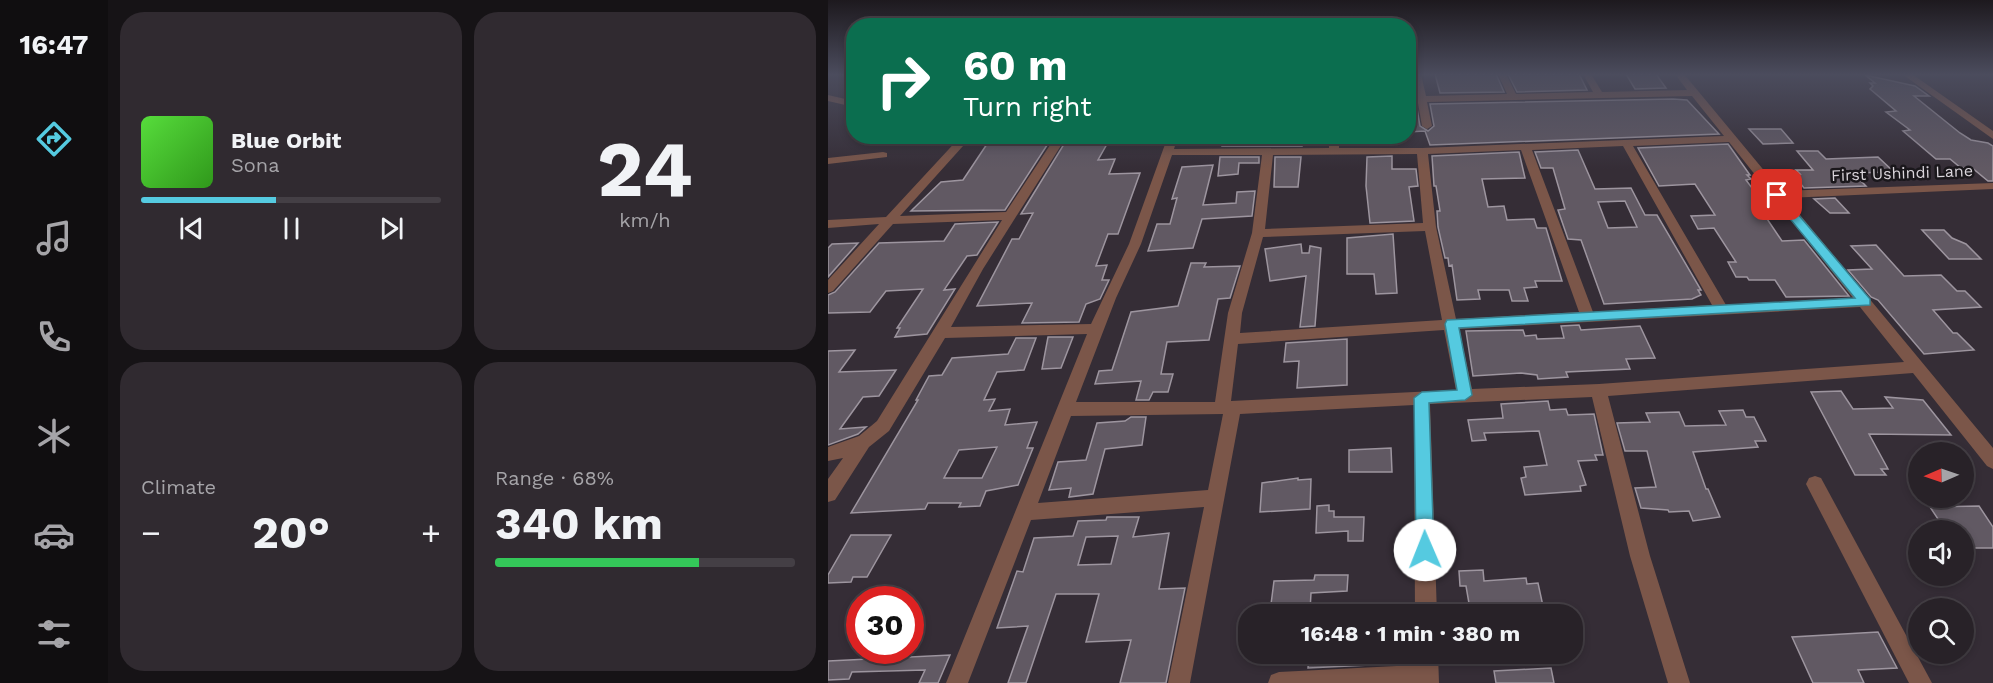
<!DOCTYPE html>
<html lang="en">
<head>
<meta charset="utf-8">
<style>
  :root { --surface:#282228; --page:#302a30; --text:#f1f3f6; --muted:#a5a4a8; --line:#443f45; --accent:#55cae0 }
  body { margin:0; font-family:"Work Sans",sans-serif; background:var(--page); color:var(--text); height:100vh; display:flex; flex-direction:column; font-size:22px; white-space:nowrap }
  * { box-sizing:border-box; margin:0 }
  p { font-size:20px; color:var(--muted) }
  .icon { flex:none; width:33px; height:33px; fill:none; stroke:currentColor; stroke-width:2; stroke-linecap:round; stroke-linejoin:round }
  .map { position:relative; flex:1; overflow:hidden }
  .details { display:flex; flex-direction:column; gap:12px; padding:12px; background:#161316; width:720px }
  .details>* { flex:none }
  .top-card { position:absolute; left:18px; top:18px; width:570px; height:126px; border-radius:24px; box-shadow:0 3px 9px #0003,0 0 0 2px var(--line); background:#0b6e4f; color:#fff; overflow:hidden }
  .needle { width:39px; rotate:268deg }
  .buttons { position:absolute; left:1080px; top:442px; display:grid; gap:12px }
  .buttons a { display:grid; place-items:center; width:66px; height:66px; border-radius:50%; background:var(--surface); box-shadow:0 3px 9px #0003,0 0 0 2px var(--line); font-size:30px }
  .speed { position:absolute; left:18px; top:586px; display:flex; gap:12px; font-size:30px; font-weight:700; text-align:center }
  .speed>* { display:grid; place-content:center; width:78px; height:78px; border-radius:50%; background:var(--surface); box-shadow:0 3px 9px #0003,0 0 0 2px var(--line); line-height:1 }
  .speed .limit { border:9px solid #d22; background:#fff; color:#111 }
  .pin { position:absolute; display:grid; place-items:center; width:51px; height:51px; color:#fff; margin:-26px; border-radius:12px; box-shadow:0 3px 9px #0006 }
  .me { position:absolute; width:66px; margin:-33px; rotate:359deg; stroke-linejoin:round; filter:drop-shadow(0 0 4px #0008) }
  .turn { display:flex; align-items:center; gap:21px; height:126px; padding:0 18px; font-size:27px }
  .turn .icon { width:78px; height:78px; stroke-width:2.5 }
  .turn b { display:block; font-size:42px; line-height:51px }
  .big { font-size:45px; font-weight:700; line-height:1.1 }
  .details .tile { flex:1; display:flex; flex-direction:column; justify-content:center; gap:9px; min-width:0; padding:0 21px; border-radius:24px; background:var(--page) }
  .details .dial { align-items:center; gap:0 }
  .dial b { font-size:78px; line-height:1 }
  .song { display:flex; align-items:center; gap:18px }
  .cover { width:72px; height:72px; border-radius:9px; background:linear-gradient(135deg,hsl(110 70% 55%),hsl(110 70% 35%)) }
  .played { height:6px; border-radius:3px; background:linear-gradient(90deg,var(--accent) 45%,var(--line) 45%) }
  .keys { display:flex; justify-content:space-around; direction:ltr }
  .heat { display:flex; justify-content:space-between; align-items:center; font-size:33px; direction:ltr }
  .charge { height:9px; border-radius:4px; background:linear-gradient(90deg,#34c759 68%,var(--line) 0) }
  .details .tiles { flex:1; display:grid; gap:12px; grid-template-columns:repeat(2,1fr) }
  .trip { position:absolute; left:410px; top:604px; width:345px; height:60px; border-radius:24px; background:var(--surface); box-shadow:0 3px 9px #0003,0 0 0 2px var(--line); font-weight:700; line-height:60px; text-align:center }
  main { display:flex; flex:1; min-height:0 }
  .menu { display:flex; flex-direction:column; width:108px; justify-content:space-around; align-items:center; background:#100e10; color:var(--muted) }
  .menu .icon { width:42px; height:42px }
  .menu .selected { color:var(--accent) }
  .menu b { font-size:27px; color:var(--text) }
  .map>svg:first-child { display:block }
  .building { fill:#615963; stroke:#9d959f; stroke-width:1.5; fill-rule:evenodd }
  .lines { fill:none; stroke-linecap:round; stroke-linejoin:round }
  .street { fill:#7b5649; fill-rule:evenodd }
  .route { fill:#55cae0; stroke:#378392; stroke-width:1.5 }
  .labels { text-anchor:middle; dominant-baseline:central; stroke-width:5; stroke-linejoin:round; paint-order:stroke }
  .far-street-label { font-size:16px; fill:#dad5db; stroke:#1a171b }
</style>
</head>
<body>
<main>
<nav class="menu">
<b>16:47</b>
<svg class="icon selected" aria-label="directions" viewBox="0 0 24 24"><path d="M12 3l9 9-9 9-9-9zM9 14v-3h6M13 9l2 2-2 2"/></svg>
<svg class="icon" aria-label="music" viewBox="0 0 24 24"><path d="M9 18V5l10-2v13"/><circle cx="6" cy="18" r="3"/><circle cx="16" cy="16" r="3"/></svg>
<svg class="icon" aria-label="phone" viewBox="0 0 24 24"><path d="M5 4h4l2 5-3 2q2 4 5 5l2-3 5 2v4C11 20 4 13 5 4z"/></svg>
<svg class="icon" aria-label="climate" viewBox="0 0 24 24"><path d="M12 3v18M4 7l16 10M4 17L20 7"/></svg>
<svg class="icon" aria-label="car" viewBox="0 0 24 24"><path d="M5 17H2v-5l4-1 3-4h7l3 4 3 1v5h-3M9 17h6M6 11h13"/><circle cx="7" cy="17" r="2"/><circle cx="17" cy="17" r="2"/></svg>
<svg class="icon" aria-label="filters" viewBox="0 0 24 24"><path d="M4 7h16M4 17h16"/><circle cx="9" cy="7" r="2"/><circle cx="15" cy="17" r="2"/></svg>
</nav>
<section class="details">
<div class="tiles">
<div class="tile">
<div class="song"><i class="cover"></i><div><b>Blue Orbit</b><p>Sona</p></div></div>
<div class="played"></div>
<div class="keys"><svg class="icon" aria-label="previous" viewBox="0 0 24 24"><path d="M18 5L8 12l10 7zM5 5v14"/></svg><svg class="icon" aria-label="pause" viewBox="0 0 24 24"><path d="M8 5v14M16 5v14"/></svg><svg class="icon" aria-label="next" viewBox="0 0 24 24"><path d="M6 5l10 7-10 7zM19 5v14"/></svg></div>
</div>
<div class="tile dial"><b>24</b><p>km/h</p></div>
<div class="tile"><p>Climate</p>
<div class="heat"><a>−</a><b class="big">20°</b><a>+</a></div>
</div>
<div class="tile"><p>Range · 68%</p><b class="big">340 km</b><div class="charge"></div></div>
</div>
</section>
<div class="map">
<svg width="1165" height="683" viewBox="0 0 1165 683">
  <rect width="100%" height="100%" fill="#352d36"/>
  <!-- building -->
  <g class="building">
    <polygon points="607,74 668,74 676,92 612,93"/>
    <polygon points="680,74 751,74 759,90 689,92"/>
    <polygon points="798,74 828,74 838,88 807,89"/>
    <polygon points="1037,75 1087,86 1101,96 1086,96 1132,133 1143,140 1160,143 1165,146 1165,181 1160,181 1143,167 1133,168 1122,159 1108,159 1075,131 1082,130 1058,112 1068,111 1042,89 1045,86 1042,83 1047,83"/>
    <polygon points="845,99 859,100 891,134 602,145 597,131 580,132 580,103 588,103 592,126 600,131 606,126 602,104"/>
    <polygon points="921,129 953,129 965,143 935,144"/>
    <polygon points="174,136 225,136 177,210 83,211 113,182 135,180 163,138"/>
    <polygon points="241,136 255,136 251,144 279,144 270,160 287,159 281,174 312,173 290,234 280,234 268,266 279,265 274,280 281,280 272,299 258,304 251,322 194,323 204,303 149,306 184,239 191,239 205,213 193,214"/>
    <polygon points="474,138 474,146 394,146 394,141"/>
    <polygon points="900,144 922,175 919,175 923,179 918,180 936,204 929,204 954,241 976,240 1021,296 958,297 947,280 921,280 919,277 908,277 900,262 908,262 886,228 870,229 863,216 887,215 867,184 831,186 810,148"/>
    <path d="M750,150L767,189L803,188L817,215H829L873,290H870L873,295L864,299L776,304L753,240L740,239L730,210L737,209L725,168H713L707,152ZM797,201L809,227L780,228L770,202Z"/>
    <polygon points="969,151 990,151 998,159 1050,157 1066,172 1025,173 1038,186 976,188 965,174 972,174 968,170 985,170"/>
    <polygon points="691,152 697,178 654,179 660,207 676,206 679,220 706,219 709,228 718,228 734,281 707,281 709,287 696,288 700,301 684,301 681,290 650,290 652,299 629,300 624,265 621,266 620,258 617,258 610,227 609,211 612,211 608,186 606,186 604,156"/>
    <polygon points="564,156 564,169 588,169 590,186 581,187 586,221 542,223 538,186 539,157"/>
    <polygon points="392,157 431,157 431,163 411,163 410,174 390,176"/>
    <polygon points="447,157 473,157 470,187 446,187"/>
    <polygon points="385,165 375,205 408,203 409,192 427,191 424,216 374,219 365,248 320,251 329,224 342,224 349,198 344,199 354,167"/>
    <polygon points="1007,198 1021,213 1002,213 986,199"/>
    <polygon points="170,222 149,255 139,256 116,290 127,289 99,334 67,337 72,328 69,328 95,289 58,291 42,312 0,313 0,295 7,292 51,243 116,241 127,224"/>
    <polygon points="1094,230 1116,230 1124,238 1138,244 1153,259 1121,259"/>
    <polygon points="565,234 569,293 548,294 546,274 519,274 519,238"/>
    <polygon points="30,243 0,277 0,248 4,244"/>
    <polygon points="473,244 474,253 481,253 482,246 493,248 487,326 472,327 478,276 442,281 437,249"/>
    <polygon points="1048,245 1076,276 1113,275 1129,291 1137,291 1153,307 1105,310 1125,333 1129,333 1146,350 1096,354 1050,300 1043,297 1020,270 1044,269 1023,246"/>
    <polygon points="363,263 378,263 376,267 412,266 402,298 390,299 381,340 339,342 333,374 345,374 340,392 325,392 321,400 308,400 313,381 267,384 271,371 284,370 303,312 350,306"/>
    <polygon points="751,325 753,330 812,326 827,358 798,359 802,369 738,372 740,377 710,379 709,375 693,373 645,376 638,331 695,330 697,336 708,335 709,339 736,338 733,326"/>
    <polygon points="220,337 245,337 233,368 214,369"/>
    <path d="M188,338H208L196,370L169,372L156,400L167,399L161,411L182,409L177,425L209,422L199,448H205L190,485L158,491L152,506L131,507L133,503H100L97,509L23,513L90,400H88L101,376L114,375L124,358L180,354ZM169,447L154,478H116L131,450Z"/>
    <polygon points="519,339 519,385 469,388 471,361 456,362 458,343"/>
    <polygon points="27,350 11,372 68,370 51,396 35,397 12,429 38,427 30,434 0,445 0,351"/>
    <polygon points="1013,391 1025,409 1065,408 1057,397 1095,400 1123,435 1041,434 1060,469 1053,469 1058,475 1027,475 983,392"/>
    <polygon points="720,401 722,410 738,409 740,415 766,414 775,455 767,455 769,460 750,461 758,485 752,486 753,491 697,495 693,478 698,477 696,467 719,465 711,431 656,433 658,440 644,441 640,420 675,418 673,404"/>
    <polygon points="915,410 918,417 926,417 938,441 927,441 930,447 865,452 878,489 880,489 892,517 865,521 861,511 841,512 840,510 813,508 807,488 828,487 819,451 797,451 789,423 822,422 818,413 851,412 857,426 898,425 891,411"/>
    <polygon points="303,417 318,417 314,445 277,449 265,494 241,497 243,488 221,490 230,462 258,460 269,423 297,421"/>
    <polygon points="563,448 564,472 521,472 521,450"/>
    <polygon points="470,478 470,480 483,479 482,509 432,512 434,483"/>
    <polygon points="501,505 501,511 506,511 506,517 536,517 535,541 520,541 520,531 488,533 489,506"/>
    <polygon points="1151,506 1165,527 1165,548 1141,548 1136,540 1136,531 1118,531 1102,507"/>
    <path d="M279,517H311L305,537L341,533L331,589L357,588L338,683H292L303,640L258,642L271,594H228L198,683H180L200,626L169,628L189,571L195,572L206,538L245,536L250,521L278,520ZM290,536L283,564L250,565L258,537Z"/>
    <polygon points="23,535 63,535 39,577 25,577 23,582 0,583 0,575"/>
    <polygon points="655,570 656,581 698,578 699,584 710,583 715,606 701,607 702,611 643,615 638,586 632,586 631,571"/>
    <polygon points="487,575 520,575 519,591 483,593 482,611 442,612 446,581 486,580"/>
    <polygon points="1050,632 1069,668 1030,670 1036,683 985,683 964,637"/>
    <polygon points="481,654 542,654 542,665 480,668"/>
    <polygon points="122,655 110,683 91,683 97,670 24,672 21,679 0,680 0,661"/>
    <polygon points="723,668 726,683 668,683 666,671"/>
  </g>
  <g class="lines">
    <!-- street -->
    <g class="street">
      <path d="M585,74H593L598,96L679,94L670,74H678L688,94L765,92L755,74H763L774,92L859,90L847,74H856L953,191L1165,183V189L958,198L1165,448V469L1159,466L1085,373L780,396L822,556L862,683H840L802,556L764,397L602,404L609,615H587L586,405L412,414L362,683H340L376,507L203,520L140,683H118L259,334L117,338L61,431L41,447L7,500L0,502V479L15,458L0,461V447L31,436L49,421L174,220L65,224L5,291L0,293V280L51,224L0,228V220L58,217L133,136H144L72,216L178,212L228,136H239L155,269L123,327L263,324L301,244L340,136H350L346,149L501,148V136H511V148H594L896,136L864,96L599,102L604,126L599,129L594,126ZM901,142L1025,298L898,305L805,146ZM795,146L884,305L765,312L704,150ZM693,150L751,312L628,319L608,227L600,154ZM589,154L595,223L437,229L445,155ZM344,155H434L424,233L400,313L387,402H248L288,298L313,244ZM597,231L614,320L412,333L414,313L435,237ZM1032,307L1076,362L771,384L644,389L631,329ZM616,330L628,390L403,401L410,344ZM395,414L380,490L210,503L243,416Z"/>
      <polygon points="1074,74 1084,74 1165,131 1165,139"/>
      <polygon points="0,95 26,101 26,107 0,101"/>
      <polygon points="55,152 59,153 59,157 0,164 0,158"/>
      <polygon points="987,476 993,478 1104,683 1081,683 978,484 981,478"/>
      <polygon points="588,654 610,654 611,683 440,683 443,675 451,672 588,665"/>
    </g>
  </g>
  <!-- sky -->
  <linearGradient id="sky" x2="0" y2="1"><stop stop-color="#1d191e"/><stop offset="0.44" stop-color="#4b4c5d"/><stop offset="1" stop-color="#4b4c5d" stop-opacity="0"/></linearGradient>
  <rect width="1165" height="169" fill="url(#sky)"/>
  <!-- route -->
  <polygon class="route" points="949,192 952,193 1042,299 1042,305 631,328 644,395 637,400 601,403 606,550 603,556 597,558 590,556 588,550 586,398 594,392 629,390 617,324 619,320 1027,298 945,198 943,195"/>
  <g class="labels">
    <!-- far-street labels -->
    <g class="far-street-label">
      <text transform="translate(1074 173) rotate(-2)">First Ushindi Lane</text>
    </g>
  </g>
</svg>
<div class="buttons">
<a><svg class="needle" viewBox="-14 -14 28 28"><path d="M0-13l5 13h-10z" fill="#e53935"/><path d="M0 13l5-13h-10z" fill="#a5a4a8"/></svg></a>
<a><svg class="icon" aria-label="sound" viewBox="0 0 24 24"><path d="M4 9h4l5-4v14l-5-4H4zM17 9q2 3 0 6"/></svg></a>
<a><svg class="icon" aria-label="search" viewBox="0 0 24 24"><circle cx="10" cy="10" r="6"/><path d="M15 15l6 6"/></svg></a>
</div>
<div class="speed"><div class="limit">30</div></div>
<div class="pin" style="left:949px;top:195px;background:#d93025"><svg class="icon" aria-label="arrive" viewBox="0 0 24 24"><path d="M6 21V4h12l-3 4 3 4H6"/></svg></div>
<svg class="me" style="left:597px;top:550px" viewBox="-20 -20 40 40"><circle r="19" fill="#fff"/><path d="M0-13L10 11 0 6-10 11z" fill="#55cae0"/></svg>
<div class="trip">16:48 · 1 min · 380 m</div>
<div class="top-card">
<div class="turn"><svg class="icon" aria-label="right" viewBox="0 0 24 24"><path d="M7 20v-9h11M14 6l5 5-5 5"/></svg><div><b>60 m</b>Turn right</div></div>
</div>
</div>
</main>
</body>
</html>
